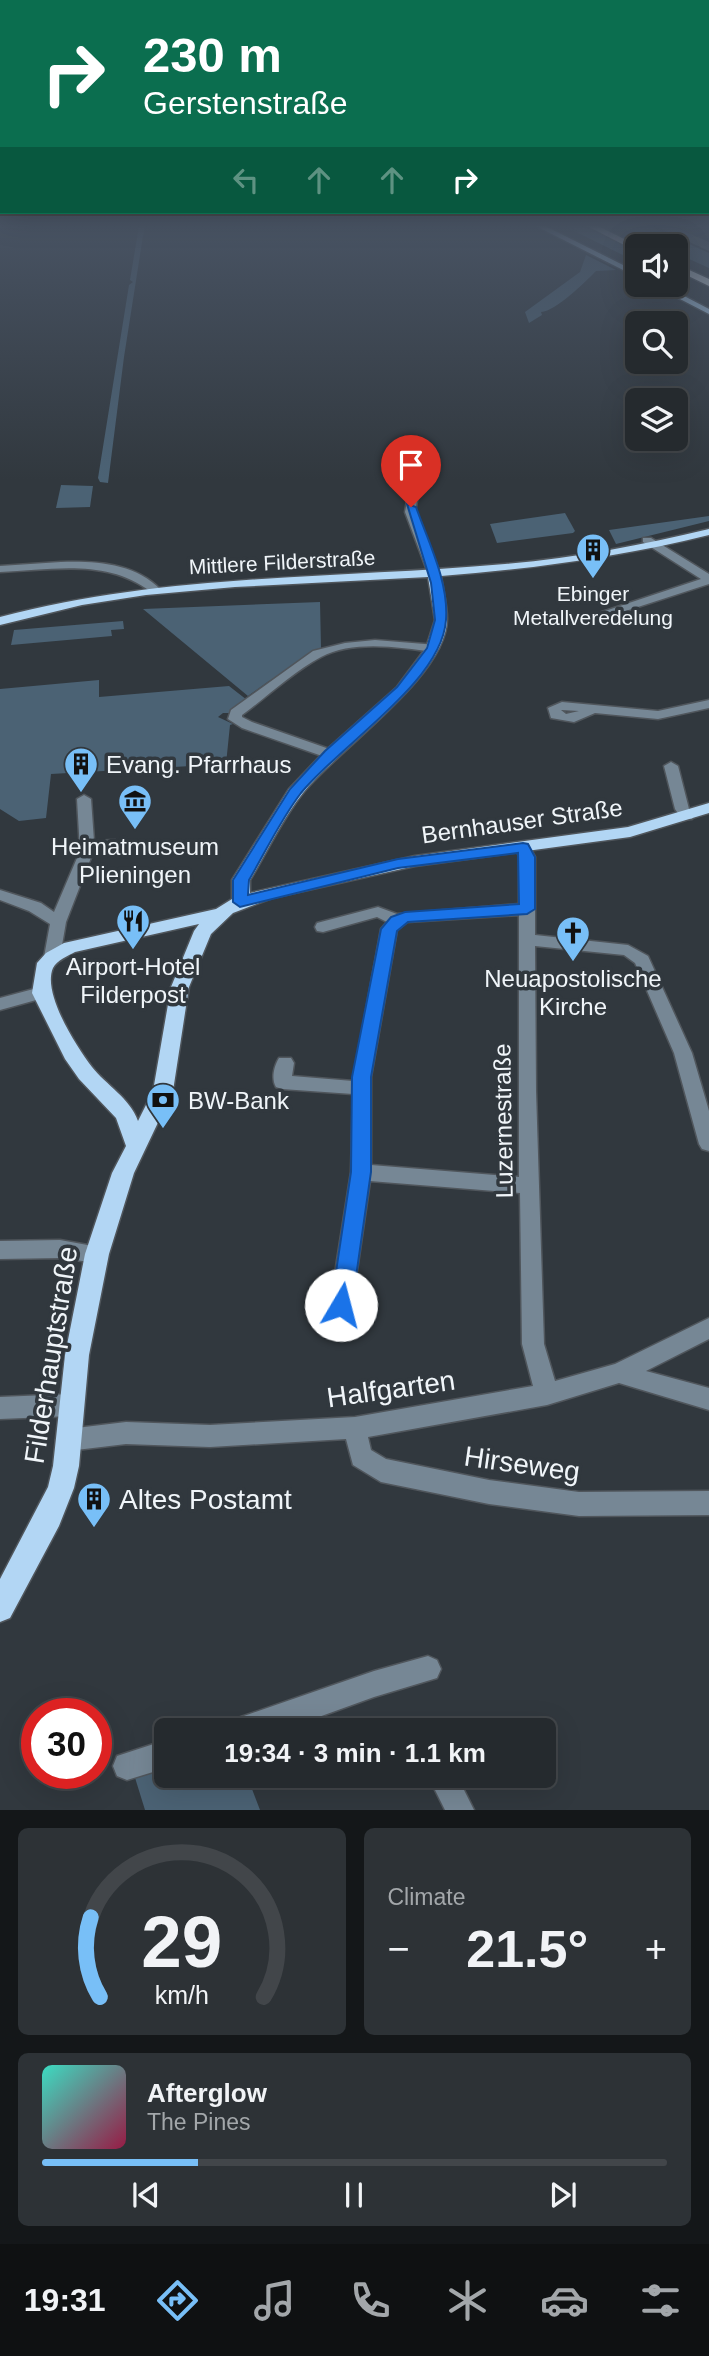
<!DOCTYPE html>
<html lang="en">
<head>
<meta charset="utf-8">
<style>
  :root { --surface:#252a2e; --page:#2d3236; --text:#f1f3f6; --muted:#a3a7aa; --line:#42464a; --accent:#78bff7 }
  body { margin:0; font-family:Helvetica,sans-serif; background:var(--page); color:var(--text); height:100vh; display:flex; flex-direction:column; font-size:26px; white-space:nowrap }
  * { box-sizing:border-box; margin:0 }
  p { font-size:23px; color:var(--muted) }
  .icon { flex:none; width:38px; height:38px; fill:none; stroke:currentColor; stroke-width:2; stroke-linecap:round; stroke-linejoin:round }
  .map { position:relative; height:1810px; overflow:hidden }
  .drawer { display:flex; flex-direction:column; gap:18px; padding:18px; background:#141719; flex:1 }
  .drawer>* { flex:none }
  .banner { position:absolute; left:0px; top:0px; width:710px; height:214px; box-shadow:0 7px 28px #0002,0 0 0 2px var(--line); background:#0b6e4f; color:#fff; overflow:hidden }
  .tools { position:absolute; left:625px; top:234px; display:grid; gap:14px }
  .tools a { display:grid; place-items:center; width:63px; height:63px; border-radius:10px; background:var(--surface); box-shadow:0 7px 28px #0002,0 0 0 2px var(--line); font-size:35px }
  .speed { position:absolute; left:21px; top:1698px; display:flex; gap:14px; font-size:35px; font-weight:700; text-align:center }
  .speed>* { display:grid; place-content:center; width:91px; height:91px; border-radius:50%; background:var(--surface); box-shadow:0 7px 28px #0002,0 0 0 2px var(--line); line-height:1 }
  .speed .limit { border:10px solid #d22; background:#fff; color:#111 }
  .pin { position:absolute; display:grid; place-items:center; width:60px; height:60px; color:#fff; margin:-72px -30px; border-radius:50% 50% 50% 0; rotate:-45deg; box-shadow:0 0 7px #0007 }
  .pin .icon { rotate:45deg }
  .me { position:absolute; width:77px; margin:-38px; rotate:8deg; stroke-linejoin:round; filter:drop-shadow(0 0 5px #0008) }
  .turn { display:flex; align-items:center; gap:24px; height:147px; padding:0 28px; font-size:32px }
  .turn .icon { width:91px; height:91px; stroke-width:2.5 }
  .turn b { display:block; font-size:49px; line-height:60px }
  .lanes { display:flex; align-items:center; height:66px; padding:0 28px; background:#0003; justify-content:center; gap:35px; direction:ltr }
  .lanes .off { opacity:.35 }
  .big { font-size:52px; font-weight:800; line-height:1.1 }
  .drawer .widget { flex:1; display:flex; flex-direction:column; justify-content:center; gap:10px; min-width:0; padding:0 24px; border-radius:10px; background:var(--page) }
  .drawer .dial { align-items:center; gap:0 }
  .dial svg { height:182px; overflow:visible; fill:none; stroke:var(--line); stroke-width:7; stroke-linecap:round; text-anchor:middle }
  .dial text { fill:var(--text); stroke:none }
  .song { display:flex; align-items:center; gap:21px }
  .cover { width:84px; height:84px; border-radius:10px; background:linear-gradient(135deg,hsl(170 70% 55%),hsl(340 70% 35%)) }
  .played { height:7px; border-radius:4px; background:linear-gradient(90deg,var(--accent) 25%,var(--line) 25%) }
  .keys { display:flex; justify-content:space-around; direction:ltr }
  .heat { display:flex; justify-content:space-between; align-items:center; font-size:38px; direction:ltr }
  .drawer .tiles { flex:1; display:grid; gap:18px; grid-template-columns:1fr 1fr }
  .widget:last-child { grid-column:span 2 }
  .trip { position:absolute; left:154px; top:1718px; width:402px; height:70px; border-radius:10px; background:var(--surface); box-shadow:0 7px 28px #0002,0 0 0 2px var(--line); font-weight:800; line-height:70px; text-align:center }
  .tab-bar { display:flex; height:112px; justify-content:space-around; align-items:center; background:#0f1112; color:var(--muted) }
  .tab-bar .icon { width:49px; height:49px }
  .tab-bar .active { color:var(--accent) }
  .tab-bar b { font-size:32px; color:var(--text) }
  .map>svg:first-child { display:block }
  .green { fill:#4b6274 }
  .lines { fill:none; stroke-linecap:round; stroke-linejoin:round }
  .taxiway { fill:#5e646a; fill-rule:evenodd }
  .minor-casing { stroke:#50565c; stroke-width:3 }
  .major-casing { stroke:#50565c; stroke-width:3 }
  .highway-casing { stroke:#50565c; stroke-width:3 }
  .minor { fill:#768795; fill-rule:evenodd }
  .major { fill:#b2d6f4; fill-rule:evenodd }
  .highway { fill:#e8f1f8; fill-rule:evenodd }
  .route { fill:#1a73e8; stroke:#114b97; stroke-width:2 }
  .labels { text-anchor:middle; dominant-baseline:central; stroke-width:7; stroke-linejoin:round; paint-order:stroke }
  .far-street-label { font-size:21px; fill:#f0f5f9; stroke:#31383e }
  .far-poi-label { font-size:21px; fill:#f0f5f9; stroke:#31383e }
  .poi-label { font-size:24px; fill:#f0f5f9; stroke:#31383e }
  .street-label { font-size:24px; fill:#f0f5f9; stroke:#31383e }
  .near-street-label { font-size:28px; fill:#f0f5f9; stroke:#31383e }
  .near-poi-label { font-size:28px; fill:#f0f5f9; stroke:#31383e; text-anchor:start }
</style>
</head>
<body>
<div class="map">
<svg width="709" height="1810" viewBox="0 0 709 1810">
  <rect width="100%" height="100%" fill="#31383e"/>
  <!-- green -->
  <g class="green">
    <polygon points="139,226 145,226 143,236 124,357 108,483 100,482 98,478 129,285 133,282 130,280"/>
    <path d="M564,226L579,232L571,226C594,226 617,242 637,252V262Z"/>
    <polygon points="619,226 649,226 709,253 709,268 676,253 676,247 663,247"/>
    <path d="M586,255L616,270L596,271C585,282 556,311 541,312L542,315L529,323L525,312L580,272Z"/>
    <polygon points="61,485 93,486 90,507 56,508"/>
    <polygon points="565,513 575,531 573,533 497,543 490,524"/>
    <polygon points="709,516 709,521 616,544 609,530"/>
    <polygon points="320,602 321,648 286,676 269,681 248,696 143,609"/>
    <polygon points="123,621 124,629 111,630 112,636 11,645 14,630"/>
    <polygon points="99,680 99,697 229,686 247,700 231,713 223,713 218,717 233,724 230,725 226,764 51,774 46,818 19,821 0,809 0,689"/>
    <polygon points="166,1758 166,1776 247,1776 260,1810 145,1810 132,1768"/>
  </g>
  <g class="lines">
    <!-- taxiway -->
    <polygon class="taxiway" points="655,226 672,226 709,242 709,251"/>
    <!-- minor casing -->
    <g class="minor-casing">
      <g id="minor">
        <polygon points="417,470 422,473 415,512 440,573 434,576 428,573 405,512 412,473"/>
        <polygon points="643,538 651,538 709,574 709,584 607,617 598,624 590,624 590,620 599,613 701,579 643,542"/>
        <path d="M61,562C96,561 135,563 161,590L151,592C107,558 52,570 0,572V566Z"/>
        <path d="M375,640L437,645L439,648L433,652C399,647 352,640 321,657C293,672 268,696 242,715V717L252,722L335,751L337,754L335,757H325L242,728L228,719L231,710L313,651L345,643Z"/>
        <path d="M709,700V708L658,719L595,713L574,722L551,718L548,708L562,702L658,711ZM561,710H562L579,711L566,714Z"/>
        <polygon points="671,762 678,766 689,809 694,816 692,819 682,819 675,809 664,766"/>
        <polygon points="84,795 91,799 94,841 115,840 122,845 115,850 94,850 66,922 60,957 52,963 44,957 50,924 29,911 0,900 0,890 41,903 54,912 80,851 77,799"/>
        <path d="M523,842L528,844L535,857V935L628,945L648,956L692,1053L709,1111V1151L702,1149L699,1144L674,1053L635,963L624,955L535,946L536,1091L544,1344L555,1381L615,1364L709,1318V1339L646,1371L709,1388V1410L619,1383L547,1405L368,1437L371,1450L386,1459L489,1480L579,1492L709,1491V1515L579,1516L489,1504L381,1482L353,1465L346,1439L210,1447L126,1444L68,1451L60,1448L56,1440L60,1432L68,1429L126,1422L210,1425L355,1417L533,1386L522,1344L520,1193L370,1181L352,1305L349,1312L341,1314L333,1312L330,1305L351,1172L353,1094L282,1089L276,1087C271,1079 274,1066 279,1058H291L294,1063L292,1076L353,1081L381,929L387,922L377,917L323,932L317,931L315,927L317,923L378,907L397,914L519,904V857L516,847ZM519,915V1177L371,1165V1077L397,930L407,922Z"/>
        <polygon points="41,987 47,989 50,993 47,997 0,1010 0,998"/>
        <polygon points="60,1240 104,1248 107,1254 104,1260 97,1263 60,1258 0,1259 0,1241"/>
        <polygon points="71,1394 79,1397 82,1405 79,1413 71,1416 0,1419 0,1397"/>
        <polygon points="428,1656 437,1660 441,1669 437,1678 374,1697 280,1731 227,1731 231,1721 241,1717 374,1671"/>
        <polygon points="166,1740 166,1768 127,1780 117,1776 113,1766 117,1756"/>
        <polygon points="428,1776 457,1776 474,1810 445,1810"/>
      </g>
    </g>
    <!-- major casing -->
    <g class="major-casing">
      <g id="major">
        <polygon points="536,226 545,226 637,272 637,277"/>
        <polygon points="653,285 663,285 709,309 709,314"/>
        <path d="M709,529V535C620,557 532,569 441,576C443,590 447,605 447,619C447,676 338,749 303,793C282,819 267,852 250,880V893L415,856L628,827L709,803V813L630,837L415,866L272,898L233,913L211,934L189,987L173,1091L134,1173L109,1254L89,1355L79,1466L74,1488L59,1526L10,1618L0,1622V1579L48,1487L53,1466L65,1355L85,1254L112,1173L126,1146L116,1118L79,1079L65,1059L32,993L37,963L46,953L64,943L216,909L232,899V880L289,789L325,751L397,687L426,648L435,620L428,577L235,587L146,595L82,605L0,625V617C166,573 336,579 505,564C575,558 642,545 709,529ZM199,924L194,931L171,987L153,1091L138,1121C130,1098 106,1085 92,1067C76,1046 42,993 53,968C57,960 68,956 75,952Z"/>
      </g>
    </g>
    <!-- highway casing -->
    <g class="highway-casing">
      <g id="highway">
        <polygon points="587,226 598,226 640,247 634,250"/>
        <polygon points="676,264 709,279 709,286 676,270"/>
      </g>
    </g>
    <!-- minor -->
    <use href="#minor" class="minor"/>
    <!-- major -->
    <use href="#major" class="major"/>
    <!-- highway -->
    <use href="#highway" class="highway"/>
  </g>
  <!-- sky -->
  <linearGradient id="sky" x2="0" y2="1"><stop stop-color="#1b1f22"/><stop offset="0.47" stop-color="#485363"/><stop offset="1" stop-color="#485363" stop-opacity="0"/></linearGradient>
  <rect width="709" height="480" fill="url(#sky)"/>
  <!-- route -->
  <path class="route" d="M407,504L416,507C428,541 449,582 446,620C442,682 340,745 301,793C281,819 266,851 249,880L248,895L398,859L523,843L528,844L535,857V909L527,914L408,922L397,931L371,1077V1172L352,1305L349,1312L341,1315L334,1312L331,1305L351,1172L352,1077L381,929L391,917L405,912L519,904L518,853L398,868L240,907L233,902V880L290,789L325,751L397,687L427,648L435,620L431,583Z"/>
  <!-- icons -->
  <defs>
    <g id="building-pin" transform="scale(1.75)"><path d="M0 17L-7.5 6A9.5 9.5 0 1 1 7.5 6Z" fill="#78bff7" stroke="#31383e"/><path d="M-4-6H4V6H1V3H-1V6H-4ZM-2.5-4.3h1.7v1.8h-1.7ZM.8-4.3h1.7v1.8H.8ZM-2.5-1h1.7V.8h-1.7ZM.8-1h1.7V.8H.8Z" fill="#111"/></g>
    <g id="museum-pin" transform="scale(1.75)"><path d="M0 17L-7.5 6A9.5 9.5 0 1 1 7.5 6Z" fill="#78bff7" stroke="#31383e"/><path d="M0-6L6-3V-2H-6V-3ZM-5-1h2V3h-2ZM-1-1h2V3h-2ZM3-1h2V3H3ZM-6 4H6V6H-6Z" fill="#111"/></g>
    <g id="restaurant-pin" transform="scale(1.75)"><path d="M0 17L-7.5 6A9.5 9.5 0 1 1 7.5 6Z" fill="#78bff7" stroke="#31383e"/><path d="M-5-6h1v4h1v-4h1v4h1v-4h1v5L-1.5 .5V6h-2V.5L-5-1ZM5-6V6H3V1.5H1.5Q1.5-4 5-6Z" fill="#111"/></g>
    <g id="church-pin" transform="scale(1.75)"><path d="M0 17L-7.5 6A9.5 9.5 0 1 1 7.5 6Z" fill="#78bff7" stroke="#31383e"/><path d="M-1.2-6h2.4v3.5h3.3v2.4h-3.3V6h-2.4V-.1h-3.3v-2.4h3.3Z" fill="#111"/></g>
    <g id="bank-pin" transform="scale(1.75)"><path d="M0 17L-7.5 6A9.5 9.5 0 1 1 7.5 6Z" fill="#78bff7" stroke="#31383e"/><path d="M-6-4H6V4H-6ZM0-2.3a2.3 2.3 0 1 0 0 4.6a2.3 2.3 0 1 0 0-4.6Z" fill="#111"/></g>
  </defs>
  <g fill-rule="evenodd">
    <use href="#building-pin" x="593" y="550"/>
    <use href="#building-pin" x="81" y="764"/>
    <use href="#museum-pin" x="135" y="801"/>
    <use href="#restaurant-pin" x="133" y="921"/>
    <use href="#church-pin" x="573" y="933"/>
    <use href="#bank-pin" x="163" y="1100"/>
    <use href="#building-pin" x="94" y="1499"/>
  </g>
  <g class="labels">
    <!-- far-street labels -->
    <g class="far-street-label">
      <text transform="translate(282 562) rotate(-3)">Mittlere Filderstraße</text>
    </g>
    <!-- far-poi labels -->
    <g class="far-poi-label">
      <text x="593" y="593">Ebinger<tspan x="593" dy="24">Metallveredelung</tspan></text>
    </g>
    <!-- poi labels -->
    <g class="poi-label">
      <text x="106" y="764" text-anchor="start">Evang. Pfarrhaus</text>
      <text x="135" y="846">Heimatmuseum<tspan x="135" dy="28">Plieningen</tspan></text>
      <text x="133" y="966">Airport-Hotel<tspan x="133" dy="28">Filderpost</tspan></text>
      <text x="573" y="978">Neuapostolische<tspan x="573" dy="28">Kirche</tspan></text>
      <text x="188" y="1100" text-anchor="start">BW-Bank</text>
    </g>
    <!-- street labels -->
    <g class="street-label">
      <text transform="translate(522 821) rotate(-8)">Bernhauser Straße</text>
      <text transform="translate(503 1121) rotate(-91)">Luzernestraße</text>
    </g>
    <!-- near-street labels -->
    <g class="near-street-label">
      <text transform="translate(51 1355) rotate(-81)">Filderhauptstraße</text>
      <text transform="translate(391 1389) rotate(-8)">Halfgarten</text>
      <text transform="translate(522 1464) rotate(8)">Hirseweg</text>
    </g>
    <!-- near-poi labels -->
    <g class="near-poi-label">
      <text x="119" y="1499">Altes Postamt</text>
    </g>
  </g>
</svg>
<div class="tools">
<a><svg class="icon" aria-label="sound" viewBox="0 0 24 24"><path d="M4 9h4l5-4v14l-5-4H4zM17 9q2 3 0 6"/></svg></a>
<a><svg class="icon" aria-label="search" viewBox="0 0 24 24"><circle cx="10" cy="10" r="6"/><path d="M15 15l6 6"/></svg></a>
<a><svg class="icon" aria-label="layers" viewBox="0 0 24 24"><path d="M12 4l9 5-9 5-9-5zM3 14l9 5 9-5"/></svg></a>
</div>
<div class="speed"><div class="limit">30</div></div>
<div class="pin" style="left:411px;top:507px;background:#d93025"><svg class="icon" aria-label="arrive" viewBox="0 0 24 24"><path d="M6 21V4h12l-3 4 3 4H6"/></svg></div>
<svg class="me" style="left:341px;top:1305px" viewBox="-20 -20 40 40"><circle r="19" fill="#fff"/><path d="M0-13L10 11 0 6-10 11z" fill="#1a73e8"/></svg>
<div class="trip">19:34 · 3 min · 1.1 km</div>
<div class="banner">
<div class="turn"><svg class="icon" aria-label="right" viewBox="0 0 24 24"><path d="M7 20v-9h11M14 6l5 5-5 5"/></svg><div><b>230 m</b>Gerstenstraße</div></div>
<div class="lanes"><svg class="icon off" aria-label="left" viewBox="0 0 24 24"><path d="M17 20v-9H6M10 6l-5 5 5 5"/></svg><svg class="icon off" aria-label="ahead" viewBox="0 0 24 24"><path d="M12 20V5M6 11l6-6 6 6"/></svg><svg class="icon off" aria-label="ahead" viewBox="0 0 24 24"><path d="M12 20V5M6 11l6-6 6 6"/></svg><svg class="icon" aria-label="right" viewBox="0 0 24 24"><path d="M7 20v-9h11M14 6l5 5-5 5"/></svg></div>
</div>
</div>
<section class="drawer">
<div class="tiles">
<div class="widget dial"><svg viewBox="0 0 100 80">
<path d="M14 69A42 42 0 1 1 86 69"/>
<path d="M14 69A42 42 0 0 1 10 34" stroke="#78bff7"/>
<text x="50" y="56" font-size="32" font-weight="700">29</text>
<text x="50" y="72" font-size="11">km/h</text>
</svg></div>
<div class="widget"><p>Climate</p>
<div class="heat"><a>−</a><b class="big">21.5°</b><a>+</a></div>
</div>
<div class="widget">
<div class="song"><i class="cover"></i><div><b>Afterglow</b><p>The Pines</p></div></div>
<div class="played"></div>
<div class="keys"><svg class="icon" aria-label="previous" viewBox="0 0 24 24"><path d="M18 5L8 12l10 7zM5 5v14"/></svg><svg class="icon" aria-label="pause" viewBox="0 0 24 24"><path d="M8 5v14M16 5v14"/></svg><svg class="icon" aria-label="next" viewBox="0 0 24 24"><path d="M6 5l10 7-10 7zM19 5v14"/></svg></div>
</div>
</div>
</section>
<nav class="tab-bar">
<b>19:31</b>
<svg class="icon active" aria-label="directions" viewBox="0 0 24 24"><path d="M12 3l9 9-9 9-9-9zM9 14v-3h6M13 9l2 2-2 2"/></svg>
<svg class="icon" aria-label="music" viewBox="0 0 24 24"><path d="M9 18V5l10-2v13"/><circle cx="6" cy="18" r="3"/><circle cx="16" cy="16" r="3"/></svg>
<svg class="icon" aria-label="phone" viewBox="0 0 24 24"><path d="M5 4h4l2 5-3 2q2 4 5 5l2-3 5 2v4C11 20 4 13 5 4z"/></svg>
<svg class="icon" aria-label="climate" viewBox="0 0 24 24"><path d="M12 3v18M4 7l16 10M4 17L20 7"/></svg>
<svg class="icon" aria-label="car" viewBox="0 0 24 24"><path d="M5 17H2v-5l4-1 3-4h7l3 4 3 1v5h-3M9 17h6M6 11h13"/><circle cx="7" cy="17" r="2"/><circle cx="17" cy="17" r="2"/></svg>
<svg class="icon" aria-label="filters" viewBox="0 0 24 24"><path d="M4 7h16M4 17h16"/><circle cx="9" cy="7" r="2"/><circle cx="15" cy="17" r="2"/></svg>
</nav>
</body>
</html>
